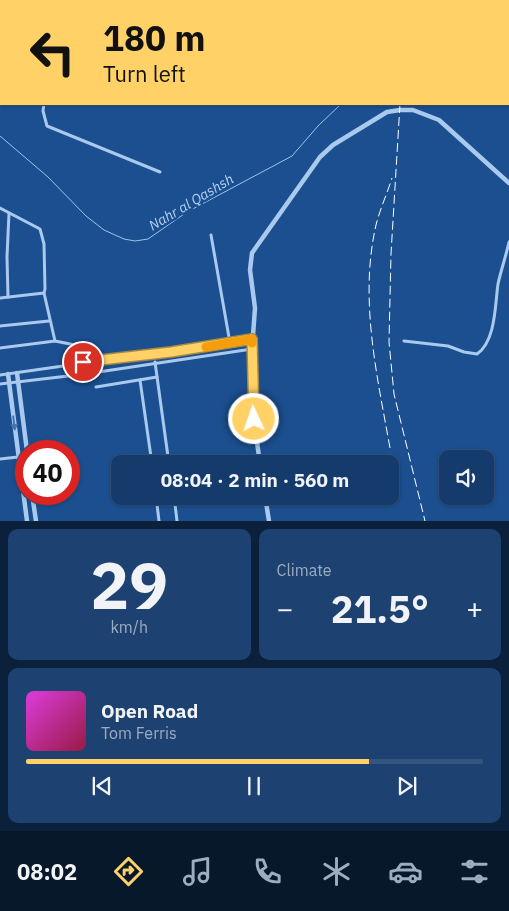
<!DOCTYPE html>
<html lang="en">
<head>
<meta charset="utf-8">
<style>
  :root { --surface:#143b6b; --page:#1d4271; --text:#f1f3f6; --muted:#9dadc1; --line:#33557e; --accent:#ffd166 }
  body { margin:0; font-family:"IBM Plex Sans",sans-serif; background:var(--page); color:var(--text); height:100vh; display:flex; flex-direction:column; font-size:19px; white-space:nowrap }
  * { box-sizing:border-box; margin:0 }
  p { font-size:16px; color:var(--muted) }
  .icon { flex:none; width:28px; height:28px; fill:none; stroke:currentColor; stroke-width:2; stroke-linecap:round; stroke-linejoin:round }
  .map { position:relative; height:521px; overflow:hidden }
  .sheet { display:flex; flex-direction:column; gap:8px; padding:8px; background:#0b203b; flex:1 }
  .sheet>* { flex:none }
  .banner { position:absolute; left:0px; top:0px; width:510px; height:105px; box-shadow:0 1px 4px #0004,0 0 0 1px var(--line); background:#ffd166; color:#111; overflow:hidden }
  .buttons { position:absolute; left:439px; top:450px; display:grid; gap:10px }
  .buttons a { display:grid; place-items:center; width:55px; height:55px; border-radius:10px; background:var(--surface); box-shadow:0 1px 4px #0004,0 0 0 1px var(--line); font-size:25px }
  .speed { position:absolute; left:15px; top:440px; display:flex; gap:10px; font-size:25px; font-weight:700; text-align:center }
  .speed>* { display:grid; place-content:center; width:65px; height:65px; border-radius:50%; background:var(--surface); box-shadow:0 1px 4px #0004,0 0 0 1px var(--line); line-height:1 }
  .speed .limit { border:8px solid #d22; background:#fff; color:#111 }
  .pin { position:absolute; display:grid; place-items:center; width:42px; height:42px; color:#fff; margin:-21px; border:2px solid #fff; border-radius:50%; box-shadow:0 1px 5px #0007 }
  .me { position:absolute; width:55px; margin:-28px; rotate:357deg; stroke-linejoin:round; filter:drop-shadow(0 0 4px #0008) }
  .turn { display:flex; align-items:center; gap:18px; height:105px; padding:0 20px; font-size:22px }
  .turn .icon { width:65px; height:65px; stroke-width:2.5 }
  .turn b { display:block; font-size:35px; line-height:42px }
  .big { font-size:38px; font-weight:700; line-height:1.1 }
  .sheet .widget { flex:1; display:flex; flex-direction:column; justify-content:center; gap:8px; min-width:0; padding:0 18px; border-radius:10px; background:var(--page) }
  .sheet .dial { align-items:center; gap:0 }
  .dial b { font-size:65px; line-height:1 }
  .song { display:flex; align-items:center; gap:15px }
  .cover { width:60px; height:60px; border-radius:8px; background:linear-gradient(135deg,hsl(300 70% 55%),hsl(340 70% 35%)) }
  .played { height:5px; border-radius:2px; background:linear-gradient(90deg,var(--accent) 75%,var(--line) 75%) }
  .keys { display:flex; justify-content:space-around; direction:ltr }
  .heat { display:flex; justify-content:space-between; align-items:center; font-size:28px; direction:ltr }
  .sheet .tiles { flex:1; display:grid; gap:8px; grid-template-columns:1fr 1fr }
  .widget:last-child { grid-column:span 2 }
  .trip { position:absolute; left:111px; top:455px; width:288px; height:50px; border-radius:10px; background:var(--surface); box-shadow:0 1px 4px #0004,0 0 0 1px var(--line); font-weight:700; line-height:50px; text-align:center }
  .tabs { display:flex; height:80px; justify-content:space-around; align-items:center; background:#08182b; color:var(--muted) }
  .tabs .icon { width:35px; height:35px }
  .tabs .on { color:var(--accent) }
  .tabs b { font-size:22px; color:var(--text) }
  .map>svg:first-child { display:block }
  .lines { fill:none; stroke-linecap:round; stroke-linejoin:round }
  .stream { stroke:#9cc4f0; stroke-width:1 }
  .minor { stroke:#a9c9ee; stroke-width:3 }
  .tertiary { stroke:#a9c9ee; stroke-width:4.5 }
  .rail { stroke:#fff; stroke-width:1; stroke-dasharray:9 4; stroke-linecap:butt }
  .oneway { fill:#4674ac }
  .route-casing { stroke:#a68842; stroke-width:12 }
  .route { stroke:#ffd166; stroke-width:9 }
  .slow { stroke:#f59e0b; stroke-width:9 }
  .labels { text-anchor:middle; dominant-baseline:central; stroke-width:5; stroke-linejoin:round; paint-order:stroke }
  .water-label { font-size:14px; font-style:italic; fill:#b5d3f5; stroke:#1b4f8f }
</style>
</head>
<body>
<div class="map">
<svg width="509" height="521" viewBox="0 0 509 521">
  <rect width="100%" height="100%" fill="#1b4f8f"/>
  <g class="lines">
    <!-- stream -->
    <polyline class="stream" points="0,136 48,177 86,216 104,230 124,239 135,241 148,239 187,212 292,156 318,126 341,104"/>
    <!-- minor -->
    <g class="minor">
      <polyline points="41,0 42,1"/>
      <polyline points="179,0 184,1"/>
      <polyline points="0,66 1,66"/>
      <polyline points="0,101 1,100"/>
      <polyline points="44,104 43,111 47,126 160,172"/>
      <polyline points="0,208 40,229 44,244 45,289 44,293 55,341 80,346 85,374"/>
      <polyline points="211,235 230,343"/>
      <polyline points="8,297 7,257 9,213"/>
      <polyline points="0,298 44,293"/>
      <polyline points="0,326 49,321"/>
      <path d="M404,341L448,346L464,352L477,354C496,341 495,304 498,284C501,270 506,256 509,242"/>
      <polyline points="0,348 55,341"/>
      <polyline points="155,362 169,464"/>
      <polyline points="0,375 252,339"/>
      <polyline points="140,380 152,464"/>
      <polyline points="0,384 85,374 252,349"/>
      <polyline points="96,387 157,377"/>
      <polyline points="0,459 18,457"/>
      <polyline points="156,496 159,521"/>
      <polyline points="174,496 177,521"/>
    </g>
    <!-- tertiary -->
    <g class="tertiary">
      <polyline points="17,373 27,451"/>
      <polyline points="8,374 27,521"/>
      <polyline points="260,464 253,413 252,349 255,308 250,270 252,253 320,157 333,145 387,112 400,110 413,110 439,120 509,183"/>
      <polyline points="32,494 36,521"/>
      <polyline points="265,496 269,521"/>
    </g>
    <!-- rail -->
    <g class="rail">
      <polyline points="402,1 402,0"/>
      <polyline points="400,104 391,254 389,342 394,394 425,521"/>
      <path d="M390,448C377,375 359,299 376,225C380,209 387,194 392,178"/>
    </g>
  </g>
  <!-- one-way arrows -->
  <defs><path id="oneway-solid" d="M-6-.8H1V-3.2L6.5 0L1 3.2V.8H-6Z" transform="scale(1.25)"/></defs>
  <use class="oneway" href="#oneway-solid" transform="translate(14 423) rotate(83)"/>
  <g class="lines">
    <!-- route casing -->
    <g class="route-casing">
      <polyline id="route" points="83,362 171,352 252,339 254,419"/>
    </g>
    <!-- route -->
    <use href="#route" class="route"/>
    <!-- slow -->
    <polyline class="slow" points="206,347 252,339 252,343"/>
  </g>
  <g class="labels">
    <!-- water labels -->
    <g class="water-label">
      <text transform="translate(191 202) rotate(-31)">Nahr al Qashsh</text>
    </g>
  </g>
</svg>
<div class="buttons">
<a><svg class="icon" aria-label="sound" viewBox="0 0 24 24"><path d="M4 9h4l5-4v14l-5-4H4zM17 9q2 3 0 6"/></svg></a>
</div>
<div class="speed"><div class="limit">40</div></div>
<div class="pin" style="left:83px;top:362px;background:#d93025"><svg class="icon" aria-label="arrive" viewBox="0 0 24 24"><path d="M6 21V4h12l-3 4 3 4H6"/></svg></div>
<svg class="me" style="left:254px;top:419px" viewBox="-20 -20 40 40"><circle r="17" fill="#ffd166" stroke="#fff" stroke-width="3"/><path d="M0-11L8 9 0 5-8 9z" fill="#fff"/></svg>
<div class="trip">08:04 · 2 min · 560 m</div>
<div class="banner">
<div class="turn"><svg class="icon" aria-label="left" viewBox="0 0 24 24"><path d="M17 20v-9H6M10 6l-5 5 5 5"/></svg><div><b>180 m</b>Turn left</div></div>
</div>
</div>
<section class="sheet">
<div class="tiles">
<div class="widget dial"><b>29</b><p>km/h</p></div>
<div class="widget"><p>Climate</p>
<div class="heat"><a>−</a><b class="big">21.5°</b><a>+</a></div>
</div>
<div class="widget">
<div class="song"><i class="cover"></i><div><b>Open Road</b><p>Tom Ferris</p></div></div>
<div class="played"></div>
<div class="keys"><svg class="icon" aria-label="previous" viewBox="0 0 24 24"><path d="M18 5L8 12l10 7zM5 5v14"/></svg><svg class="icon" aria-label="pause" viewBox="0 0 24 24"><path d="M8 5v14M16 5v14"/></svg><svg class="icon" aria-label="next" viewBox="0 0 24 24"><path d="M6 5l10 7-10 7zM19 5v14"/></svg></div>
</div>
</div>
</section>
<nav class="tabs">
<b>08:02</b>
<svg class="icon on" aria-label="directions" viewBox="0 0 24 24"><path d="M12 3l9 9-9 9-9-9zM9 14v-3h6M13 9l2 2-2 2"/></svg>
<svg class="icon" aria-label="music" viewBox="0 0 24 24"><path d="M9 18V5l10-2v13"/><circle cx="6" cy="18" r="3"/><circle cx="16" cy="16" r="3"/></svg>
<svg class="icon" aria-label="phone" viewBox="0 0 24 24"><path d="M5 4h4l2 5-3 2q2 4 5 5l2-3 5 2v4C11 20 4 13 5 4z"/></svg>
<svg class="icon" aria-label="climate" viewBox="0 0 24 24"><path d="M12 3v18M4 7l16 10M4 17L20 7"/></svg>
<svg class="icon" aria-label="car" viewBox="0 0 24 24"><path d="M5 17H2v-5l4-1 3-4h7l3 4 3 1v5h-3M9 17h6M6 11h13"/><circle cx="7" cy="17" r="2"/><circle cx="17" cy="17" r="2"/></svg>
<svg class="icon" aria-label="filters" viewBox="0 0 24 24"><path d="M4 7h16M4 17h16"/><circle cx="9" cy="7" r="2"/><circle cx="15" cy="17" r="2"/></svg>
</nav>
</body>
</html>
